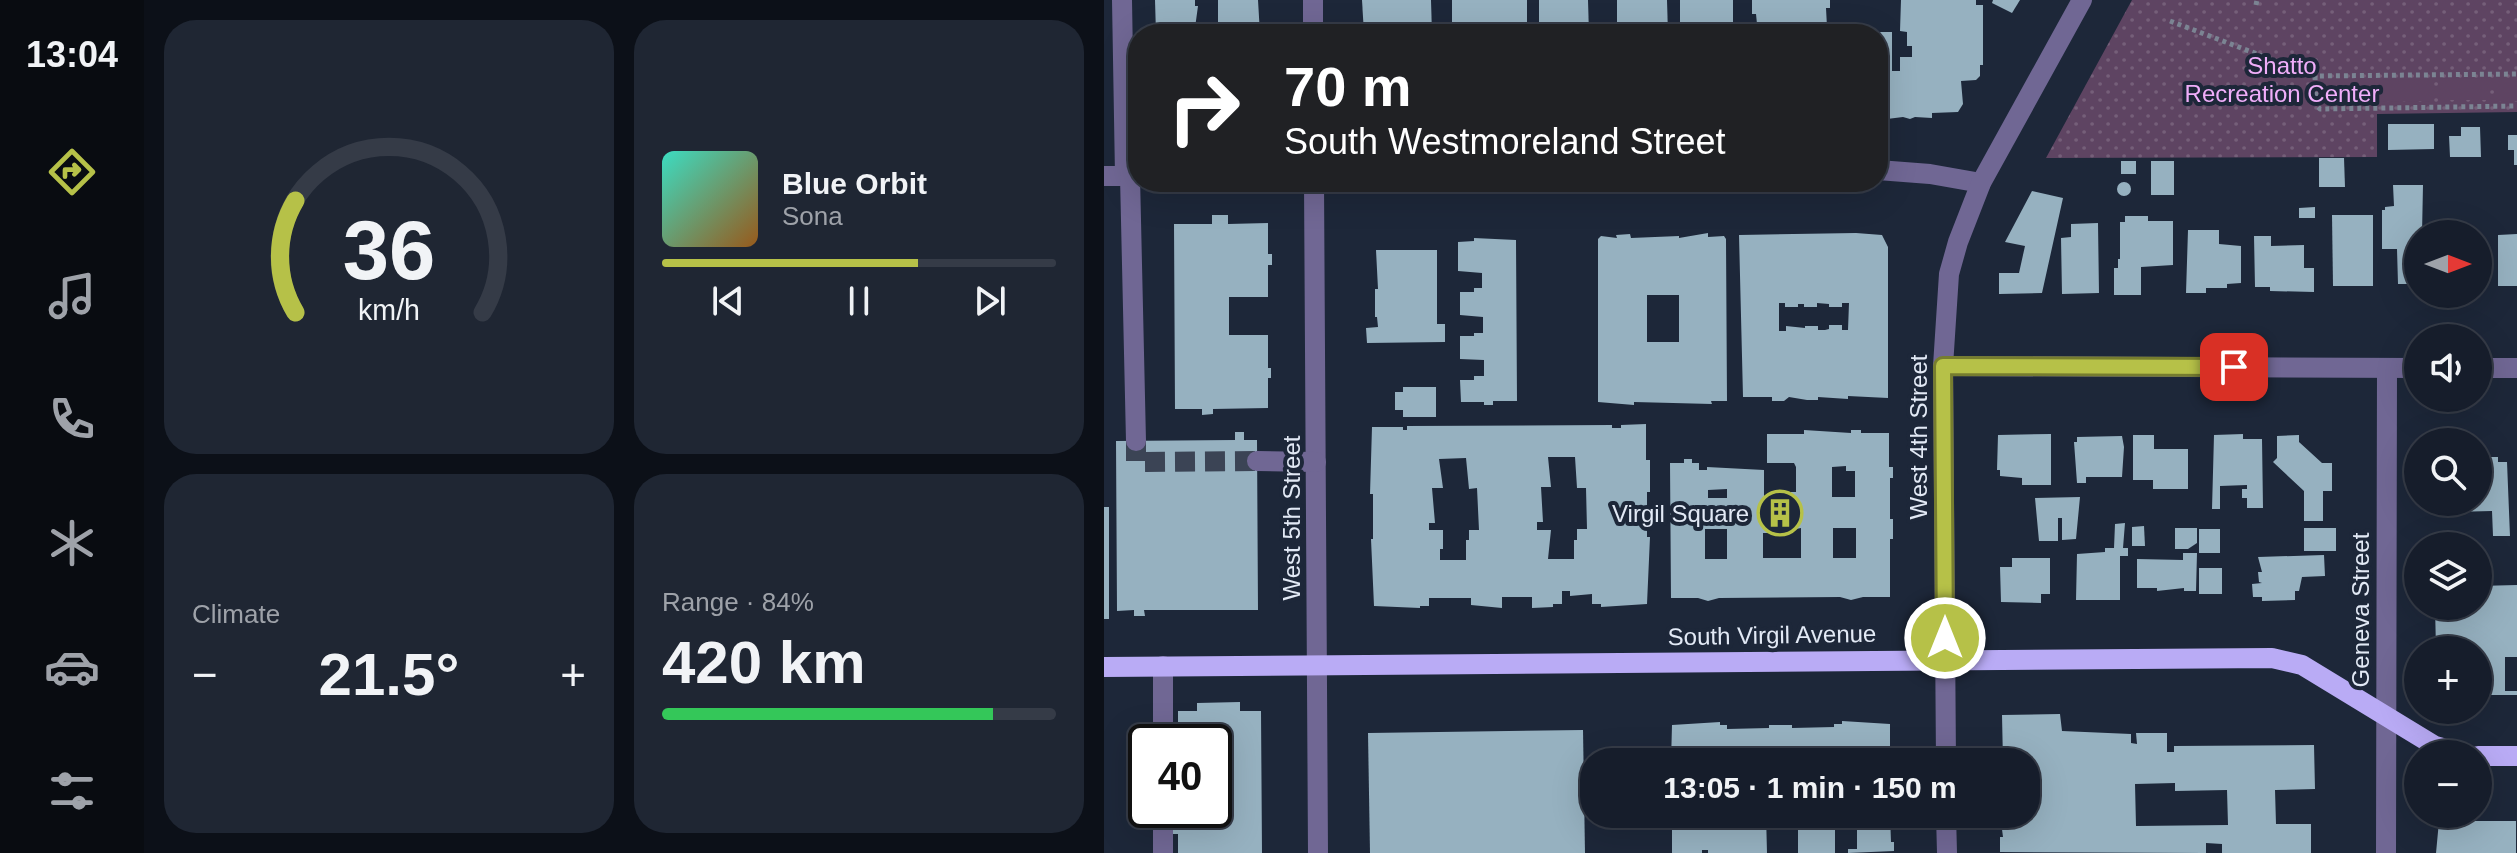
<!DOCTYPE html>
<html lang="en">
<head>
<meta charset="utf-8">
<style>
  :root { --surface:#161d2b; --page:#1f2633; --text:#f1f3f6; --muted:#9ea2a9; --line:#353b47; --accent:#b6c148 }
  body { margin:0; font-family:Helvetica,sans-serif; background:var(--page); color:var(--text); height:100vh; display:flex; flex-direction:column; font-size:30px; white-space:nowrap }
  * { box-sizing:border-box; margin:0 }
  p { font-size:26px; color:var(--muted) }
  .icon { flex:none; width:44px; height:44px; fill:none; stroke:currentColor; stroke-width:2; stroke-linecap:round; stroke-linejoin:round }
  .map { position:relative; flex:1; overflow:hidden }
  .panel { display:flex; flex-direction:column; gap:20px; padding:20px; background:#0c1018; width:960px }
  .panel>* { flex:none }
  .hud { position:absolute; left:24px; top:24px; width:760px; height:168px; border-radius:32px; box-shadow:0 8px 32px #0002,0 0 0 2px var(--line); background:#202124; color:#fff; overflow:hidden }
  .needle { width:52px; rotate:90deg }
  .buttons { position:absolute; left:1300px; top:220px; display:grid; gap:16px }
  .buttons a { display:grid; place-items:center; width:88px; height:88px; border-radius:50%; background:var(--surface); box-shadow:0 8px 32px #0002,0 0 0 2px var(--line); font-size:40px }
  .speed { position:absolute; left:24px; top:724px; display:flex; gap:16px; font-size:40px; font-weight:700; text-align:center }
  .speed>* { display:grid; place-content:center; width:104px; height:104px; border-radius:50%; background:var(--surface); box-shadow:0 8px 32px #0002,0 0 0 2px var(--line); line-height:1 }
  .speed .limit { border:4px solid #111; border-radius:12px; background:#fff; color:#111 }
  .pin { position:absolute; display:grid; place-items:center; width:68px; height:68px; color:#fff; margin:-34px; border-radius:16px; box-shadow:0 4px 12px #0006 }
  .me { position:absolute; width:88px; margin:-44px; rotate:0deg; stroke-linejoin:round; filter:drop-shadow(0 0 6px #0008) }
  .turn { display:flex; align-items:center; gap:28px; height:168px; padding:0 24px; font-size:36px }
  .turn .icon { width:104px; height:104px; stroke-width:2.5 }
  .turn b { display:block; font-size:56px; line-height:68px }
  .big { font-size:60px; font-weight:700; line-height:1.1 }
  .panel .widget { flex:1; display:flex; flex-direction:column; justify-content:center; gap:12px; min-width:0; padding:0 28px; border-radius:32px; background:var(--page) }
  .panel .dial { align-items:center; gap:0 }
  .dial svg { height:208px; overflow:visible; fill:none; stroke:var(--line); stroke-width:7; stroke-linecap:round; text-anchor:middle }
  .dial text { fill:var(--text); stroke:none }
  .song { display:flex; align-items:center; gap:24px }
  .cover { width:96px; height:96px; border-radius:12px; background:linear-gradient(135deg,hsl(170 70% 55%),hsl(30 70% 35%)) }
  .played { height:8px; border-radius:4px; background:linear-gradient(90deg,var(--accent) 65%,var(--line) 65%) }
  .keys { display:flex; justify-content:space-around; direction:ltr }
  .heat { display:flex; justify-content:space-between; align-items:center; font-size:44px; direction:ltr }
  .charge { height:12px; border-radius:6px; background:linear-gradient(90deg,#34c759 84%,var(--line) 0) }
  .panel .tiles { flex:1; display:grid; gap:20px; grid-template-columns:repeat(2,1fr) }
  .trip { position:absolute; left:476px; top:748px; width:460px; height:80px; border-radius:32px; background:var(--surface); box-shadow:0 8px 32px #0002,0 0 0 2px var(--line); font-weight:700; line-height:80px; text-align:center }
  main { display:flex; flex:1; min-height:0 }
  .dock { display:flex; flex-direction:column; width:144px; justify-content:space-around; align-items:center; background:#090c11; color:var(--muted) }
  .dock .icon { width:56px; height:56px }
  .dock .current { color:var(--accent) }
  .dock b { font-size:36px; color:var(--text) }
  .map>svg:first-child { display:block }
  .park { fill:url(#park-dots) }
  .pitch { fill:#5e4462 }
  .building { fill:#96b1c0; fill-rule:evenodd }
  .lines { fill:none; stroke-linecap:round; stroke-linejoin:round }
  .minor-tunnel { stroke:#3b4455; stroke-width:20; stroke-dasharray:20 10; stroke-linecap:butt }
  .path { stroke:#7b8493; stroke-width:5; stroke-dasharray:4 4; stroke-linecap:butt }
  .minor { stroke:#706794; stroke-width:20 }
  .major { stroke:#b9abf5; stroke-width:20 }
  .route-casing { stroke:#767d2f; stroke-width:20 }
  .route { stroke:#b6c148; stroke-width:14 }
  .labels { text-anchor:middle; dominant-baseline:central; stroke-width:8; stroke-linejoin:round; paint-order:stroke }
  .park-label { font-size:24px; fill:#f0aefa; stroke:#1d2739 }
  .street-label { font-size:24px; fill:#e2e9f5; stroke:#1d2739 }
  .poi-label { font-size:24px; fill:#e2e9f5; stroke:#1d2739; text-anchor:end }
</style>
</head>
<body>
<main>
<nav class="dock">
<b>13:04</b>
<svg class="icon current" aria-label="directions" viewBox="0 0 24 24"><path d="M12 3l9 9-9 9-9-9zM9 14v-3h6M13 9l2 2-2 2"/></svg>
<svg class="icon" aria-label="music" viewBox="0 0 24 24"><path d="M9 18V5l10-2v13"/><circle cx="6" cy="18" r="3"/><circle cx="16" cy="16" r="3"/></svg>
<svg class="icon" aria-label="phone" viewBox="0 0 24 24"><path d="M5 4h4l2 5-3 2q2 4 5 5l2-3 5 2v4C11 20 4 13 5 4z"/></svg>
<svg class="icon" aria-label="climate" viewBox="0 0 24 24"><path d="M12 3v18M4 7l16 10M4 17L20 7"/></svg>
<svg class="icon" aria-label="car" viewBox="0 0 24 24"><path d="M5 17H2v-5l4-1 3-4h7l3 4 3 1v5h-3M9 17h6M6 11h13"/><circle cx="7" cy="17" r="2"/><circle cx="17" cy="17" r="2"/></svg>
<svg class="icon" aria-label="filters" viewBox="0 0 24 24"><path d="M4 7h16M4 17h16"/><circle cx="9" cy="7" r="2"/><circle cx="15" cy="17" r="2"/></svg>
</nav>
<section class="panel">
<div class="tiles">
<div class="widget dial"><svg viewBox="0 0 100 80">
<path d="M14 69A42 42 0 1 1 86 69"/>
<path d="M14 69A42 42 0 0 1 14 26" stroke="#b6c148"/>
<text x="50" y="56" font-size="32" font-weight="700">36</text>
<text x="50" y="72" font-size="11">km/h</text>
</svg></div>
<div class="widget">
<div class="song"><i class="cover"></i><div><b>Blue Orbit</b><p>Sona</p></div></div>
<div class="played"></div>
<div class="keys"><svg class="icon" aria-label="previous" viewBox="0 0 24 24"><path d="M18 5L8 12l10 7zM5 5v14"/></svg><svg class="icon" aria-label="pause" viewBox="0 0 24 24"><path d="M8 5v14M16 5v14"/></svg><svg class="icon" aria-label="next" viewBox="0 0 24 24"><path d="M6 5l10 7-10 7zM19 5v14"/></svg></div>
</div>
<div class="widget"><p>Climate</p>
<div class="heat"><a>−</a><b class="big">21.5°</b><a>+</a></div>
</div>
<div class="widget"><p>Range · 84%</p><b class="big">420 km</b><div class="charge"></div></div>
</div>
</section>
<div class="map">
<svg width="1413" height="853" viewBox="0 0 1413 853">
  <defs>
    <pattern id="park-dots" width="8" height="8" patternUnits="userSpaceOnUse" patternTransform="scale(2)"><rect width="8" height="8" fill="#5e4462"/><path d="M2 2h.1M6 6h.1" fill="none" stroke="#755f79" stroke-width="1.8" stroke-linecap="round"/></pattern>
  </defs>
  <rect width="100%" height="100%" fill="#1d2739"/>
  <!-- park -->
  <polygon class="park" points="1028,0 1413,0 1413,112 1273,114 1273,157 942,158"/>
  <!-- pitch -->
  <g class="pitch">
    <polygon points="1383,78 1383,100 1334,100 1334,79"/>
    <polygon points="1270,79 1271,102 1220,103 1219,80"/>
    <polygon points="1327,79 1327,101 1277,102 1277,80"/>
    <polygon points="1390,80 1413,80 1413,101 1390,102"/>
  </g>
  <!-- building -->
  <g class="building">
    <polygon points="51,0 91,0 91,6 94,6 91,28 114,27 114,0 154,0 156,34 52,34"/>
    <polygon points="258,0 327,0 328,34 260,34"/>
    <polygon points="348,0 423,0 423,34 377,34 377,23 348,23"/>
    <polygon points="435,0 484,0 485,34 435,34"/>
    <polygon points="513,0 563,0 564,34 513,34"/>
    <rect x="576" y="0" width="53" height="34"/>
    <polygon points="648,0 726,0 726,8 722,8 723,27 695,27 695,34 648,34 648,28 653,24 652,14 648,14"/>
    <polygon points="797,0 872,0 872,5 879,5 879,65 876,65 876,76 872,80 857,81 859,104 854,112 828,113 828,118 811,117 806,119 799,117 783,119 783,113 774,113 774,32 788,32 788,71 796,71 796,57 808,57 808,46 803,46 803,32 796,31"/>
    <polygon points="889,0 916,0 908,13 888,3"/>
    <polygon points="1284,124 1330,124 1330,149 1284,150"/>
    <polygon points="1357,127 1376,127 1377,157 1346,157 1345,136 1357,136"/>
    <polygon points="1404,135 1413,135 1413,165 1410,165 1410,150 1404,150"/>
    <polygon points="1215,158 1240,158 1241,187 1215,187"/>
    <rect x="1017" y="161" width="15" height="13"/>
    <rect x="1047" y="161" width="23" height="34"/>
    <circle cx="1020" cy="189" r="7"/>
    <polygon points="1289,185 1319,185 1318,234 1314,234 1314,284 1294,284 1293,249 1278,249 1278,210 1281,210 1281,207 1290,206"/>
    <polygon points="928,191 959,198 938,293 895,294 895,273 915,273 921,246 901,242"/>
    <polygon points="1211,207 1211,218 1195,218 1195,208"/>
    <polygon points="108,215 124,215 124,224 164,223 164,254 168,254 168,265 164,265 164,297 125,297 125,335 164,335 164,368 167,368 167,378 164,378 164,408 109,409 109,414 98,415 98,409 71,409 70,224 108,224"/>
    <polygon points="1228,215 1269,215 1269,286 1229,286"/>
    <polygon points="1021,216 1044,216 1044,221 1069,221 1069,265 1037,267 1037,295 1010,295 1010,268 1014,268 1014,259 1016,259 1016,222 1021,222"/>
    <polygon points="994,223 995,293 958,294 957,238 967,237 967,224"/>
    <polygon points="1347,223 1357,224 1357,234 1346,234"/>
    <polygon points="1084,230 1115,230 1115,244 1137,246 1137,283 1123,284 1123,288 1102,288 1102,293 1082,293"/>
    <path d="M604,233V237L620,236L622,239L623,401H607L608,404L530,402V405L494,402V239L497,236L513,238L512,235L526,234L527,238L575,236V238ZM543,295H575V342H543Z"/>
    <path d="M752,233L778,235L784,247V398L744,396V399L714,397V400H703L685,397L680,401H668V397H639L635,235ZM675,303H681V307H694V304H700V307H713V303L725,304V307H738V303H745L744,330H738V325H725V329L721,330H714V326H701V328L682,326V331H675Z"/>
    <polygon points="1413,234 1413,286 1394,286 1394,235"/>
    <polygon points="1150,236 1167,236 1167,246 1200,245 1200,268 1210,268 1210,292 1166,291 1166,287 1151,287"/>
    <polygon points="370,238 412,240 413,401 389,401 389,405 380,405 380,402 357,402 356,380 370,380 370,376 380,376 380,360 356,359 356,336 370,336 370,333 379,333 379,317 356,315 356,292 370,292 370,288 378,288 378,273 354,271 354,242 370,241"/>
    <polygon points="272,250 333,250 333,324 341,324 341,342 263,343 262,328 274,327 273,317 271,317 271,289 274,289"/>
    <polygon points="299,387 332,387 332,417 299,417 299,410 291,410 291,392 299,392"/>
    <path d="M542,424V460H546V492H543V537H546L543,604L497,607V604H488V594L466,596V591H458V604H449V607L428,608V597H398V608L367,605V598H325V606H316V608L270,606L267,539H269V494H266L268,427H299V430H303V426L508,425V428H517V425ZM444,457H471L473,488H482L483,529H473V540H470V559H444L447,530H433V522H439L437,487H447ZM362,458L365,489L373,488L375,530H365V540H362V560H336V549H339V530H325V523H331L328,488H339L335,459Z"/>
    <path d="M700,430L747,433V430H757V433H785V467H789V478H786V519H789V539H786V597H759L747,600L736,597L615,598L604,601L594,598H567L566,463H580V459H588V463H595V470H603V467L660,470V509H687V492H692V467L690,463H663V434H700ZM742,466V471H751V497H728V467ZM623,489V498H604V490ZM665,518H692V529L697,528V558H659V533H665ZM729,528H752V558H729ZM601,529H623V559H601Z"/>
    <polygon points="131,432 140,432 140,440 153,440 154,610 40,610 41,616 30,616 30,610 13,611 12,441 131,440"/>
    <polygon points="947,434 947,485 918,485 918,478 896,476 896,470 893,470 894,435"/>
    <polygon points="1139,434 1139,439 1158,439 1159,508 1143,508 1143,498 1138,498 1138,489 1143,489 1143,485 1116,486 1116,509 1108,509 1110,435"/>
    <polygon points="1029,435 1050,435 1050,449 1084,449 1084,489 1049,489 1049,480 1029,480"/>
    <polygon points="1195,435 1195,442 1218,463 1228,463 1228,491 1219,491 1219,521 1200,521 1200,491 1169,462 1173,458 1173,436"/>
    <polygon points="1018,436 1020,447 1018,477 982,477 982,483 973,483 970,442 973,442 973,437"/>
    <polygon points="1374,457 1394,457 1394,462 1403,462 1406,536 1389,536 1388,511 1348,512 1348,502 1374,502"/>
    <polygon points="976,497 972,539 958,540 958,518 954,518 954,541 935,541 931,498"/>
    <rect x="0" y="507" width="5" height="112"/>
    <polygon points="1021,523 1019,548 1024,548 1024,556 1016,556 1016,600 972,600 973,554 1001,552 1001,548 1010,548 1011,524"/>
    <polygon points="1040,526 1041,546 1028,546 1028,527"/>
    <polygon points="1071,528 1093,528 1093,543 1084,549 1071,549"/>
    <rect x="1200" y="528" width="32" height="23"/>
    <rect x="1095" y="529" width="21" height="24"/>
    <polygon points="1079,553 1093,553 1092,591 1080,591 1080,588 1053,591 1053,588 1033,588 1033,559 1079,560"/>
    <polygon points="1220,555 1221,576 1198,577 1195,591 1191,591 1191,600 1158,601 1158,597 1149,597 1148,584 1158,583 1155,582 1154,572 1158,572 1154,557"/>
    <polygon points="908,558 946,558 946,594 937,594 937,603 897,602 896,567 908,567"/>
    <rect x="1095" y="568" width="23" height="26"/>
    <polygon points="1413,585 1413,657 1401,657 1401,691 1413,691 1413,695 1374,695 1374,650 1332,650 1331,606 1374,606 1374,586"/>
    <polygon points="136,702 136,711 157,711 158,853 74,853 74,834 68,834 70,810 110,810 110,742 74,742 74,711 93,711 93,703"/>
    <path d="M956,714L958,731L1027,734V743L1033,744L1032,733H1063V752H1070V746L1210,745L1211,789L1171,790L1172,824H1207V853H1118V844L1102,843V853L896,852V837H899L896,814H922V762H899L898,715ZM1071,783V791L1123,790L1124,825L1032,826L1031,784Z"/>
    <polygon points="738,721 786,724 786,762 567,762 568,725 616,722 616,725 623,725 623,729 665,728 665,725 688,725 688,728 730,727 730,724 738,724"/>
    <polygon points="479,730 481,853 266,853 264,733"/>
    <polygon points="530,750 550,750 550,762 504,762 504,757 530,757"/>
    <polygon points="568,814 662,814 663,853 604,853 604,850 598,850 598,853 568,853"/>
    <polygon points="688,814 786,814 787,842 790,842 790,851 744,853 744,849 753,849 753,825 731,825 731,853 694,853 694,829 689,829"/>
    <polygon points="1335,821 1412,821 1412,853 1332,853"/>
  </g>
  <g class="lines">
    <!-- minor-tunnel -->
    <polyline class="minor-tunnel" points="32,441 32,462 153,461"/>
    <!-- path -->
    <g class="path">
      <polyline points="1152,5 1153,0"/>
      <polyline points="1066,21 1211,76 1413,74"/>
      <polyline points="1211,76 1212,105 1216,109 1413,106"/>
    </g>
    <!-- minor -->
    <g class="minor">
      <polyline points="18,0 21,176"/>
      <polyline points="209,0 209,34"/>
      <polyline points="774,170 826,174 877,183"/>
      <polyline points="0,176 34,176"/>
      <polyline points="26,176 32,441"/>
      <polyline points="210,182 214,853"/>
      <polyline points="839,366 1314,368"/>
      <polyline points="1374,368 1413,368"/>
      <polyline points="153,461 212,462"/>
      <polyline points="59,666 59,742"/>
      <polyline points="842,762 839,366 845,274 854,242 877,183 978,0"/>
      <polyline points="59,810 59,853"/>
      <polyline points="842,814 843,853"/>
      <polyline points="1282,853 1283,368"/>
    </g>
    <!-- major -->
    <g class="major">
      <polyline points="0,667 1168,658 1198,665 1331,746 1360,754"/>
      <polyline points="1374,756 1413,756"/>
    </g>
  </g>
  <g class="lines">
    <!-- route casing -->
    <g class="route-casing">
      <polyline id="route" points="841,638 839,366 1130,367"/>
    </g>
    <!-- route -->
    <use href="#route" class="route"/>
  </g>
  <!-- icons -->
  <defs>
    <g id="building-ring" transform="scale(2.3)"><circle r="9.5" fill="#1d2739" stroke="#b6c148" stroke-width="1.5"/><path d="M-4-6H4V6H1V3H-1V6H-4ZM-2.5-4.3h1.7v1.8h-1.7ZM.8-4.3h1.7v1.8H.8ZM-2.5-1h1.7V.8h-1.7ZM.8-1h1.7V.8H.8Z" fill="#b6c148"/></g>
  </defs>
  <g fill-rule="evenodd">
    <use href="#building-ring" x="676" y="513"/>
  </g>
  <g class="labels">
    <!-- park labels -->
    <g class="park-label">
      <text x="1178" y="65">Shatto<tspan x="1178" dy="28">Recreation Center</tspan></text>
    </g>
    <!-- street labels -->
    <g class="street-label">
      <text transform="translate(814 437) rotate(-90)">West 4th Street</text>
      <text transform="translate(187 518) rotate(-90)">West 5th Street</text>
      <text transform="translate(1256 610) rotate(-90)">Geneva Street</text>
      <text transform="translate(668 635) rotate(-1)">South Virgil Avenue</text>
    </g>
    <!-- poi labels -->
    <g class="poi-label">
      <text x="645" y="513">Virgil Square</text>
    </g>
  </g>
</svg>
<div class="buttons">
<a><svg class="needle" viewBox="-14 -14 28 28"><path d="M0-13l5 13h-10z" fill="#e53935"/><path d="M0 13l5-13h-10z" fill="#9ea2a9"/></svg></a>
<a><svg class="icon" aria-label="sound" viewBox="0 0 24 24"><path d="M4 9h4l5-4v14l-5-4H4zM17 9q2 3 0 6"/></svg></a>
<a><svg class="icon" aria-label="search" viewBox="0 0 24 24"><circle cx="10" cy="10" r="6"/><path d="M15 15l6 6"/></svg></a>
<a><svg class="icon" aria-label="layers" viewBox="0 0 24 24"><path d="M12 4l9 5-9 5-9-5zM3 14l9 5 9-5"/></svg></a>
<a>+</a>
<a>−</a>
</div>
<div class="speed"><div class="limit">40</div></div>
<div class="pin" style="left:1130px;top:367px;background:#d93025"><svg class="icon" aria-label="arrive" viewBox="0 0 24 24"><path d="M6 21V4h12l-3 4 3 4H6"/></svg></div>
<svg class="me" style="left:841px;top:638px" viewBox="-20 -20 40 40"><circle r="17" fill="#b6c148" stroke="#fff" stroke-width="3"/><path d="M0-11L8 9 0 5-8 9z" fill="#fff"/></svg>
<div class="trip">13:05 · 1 min · 150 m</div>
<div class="hud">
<div class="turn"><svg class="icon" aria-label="right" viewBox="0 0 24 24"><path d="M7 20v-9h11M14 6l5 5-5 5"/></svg><div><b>70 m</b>South Westmoreland Street</div></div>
</div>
</div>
</main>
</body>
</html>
